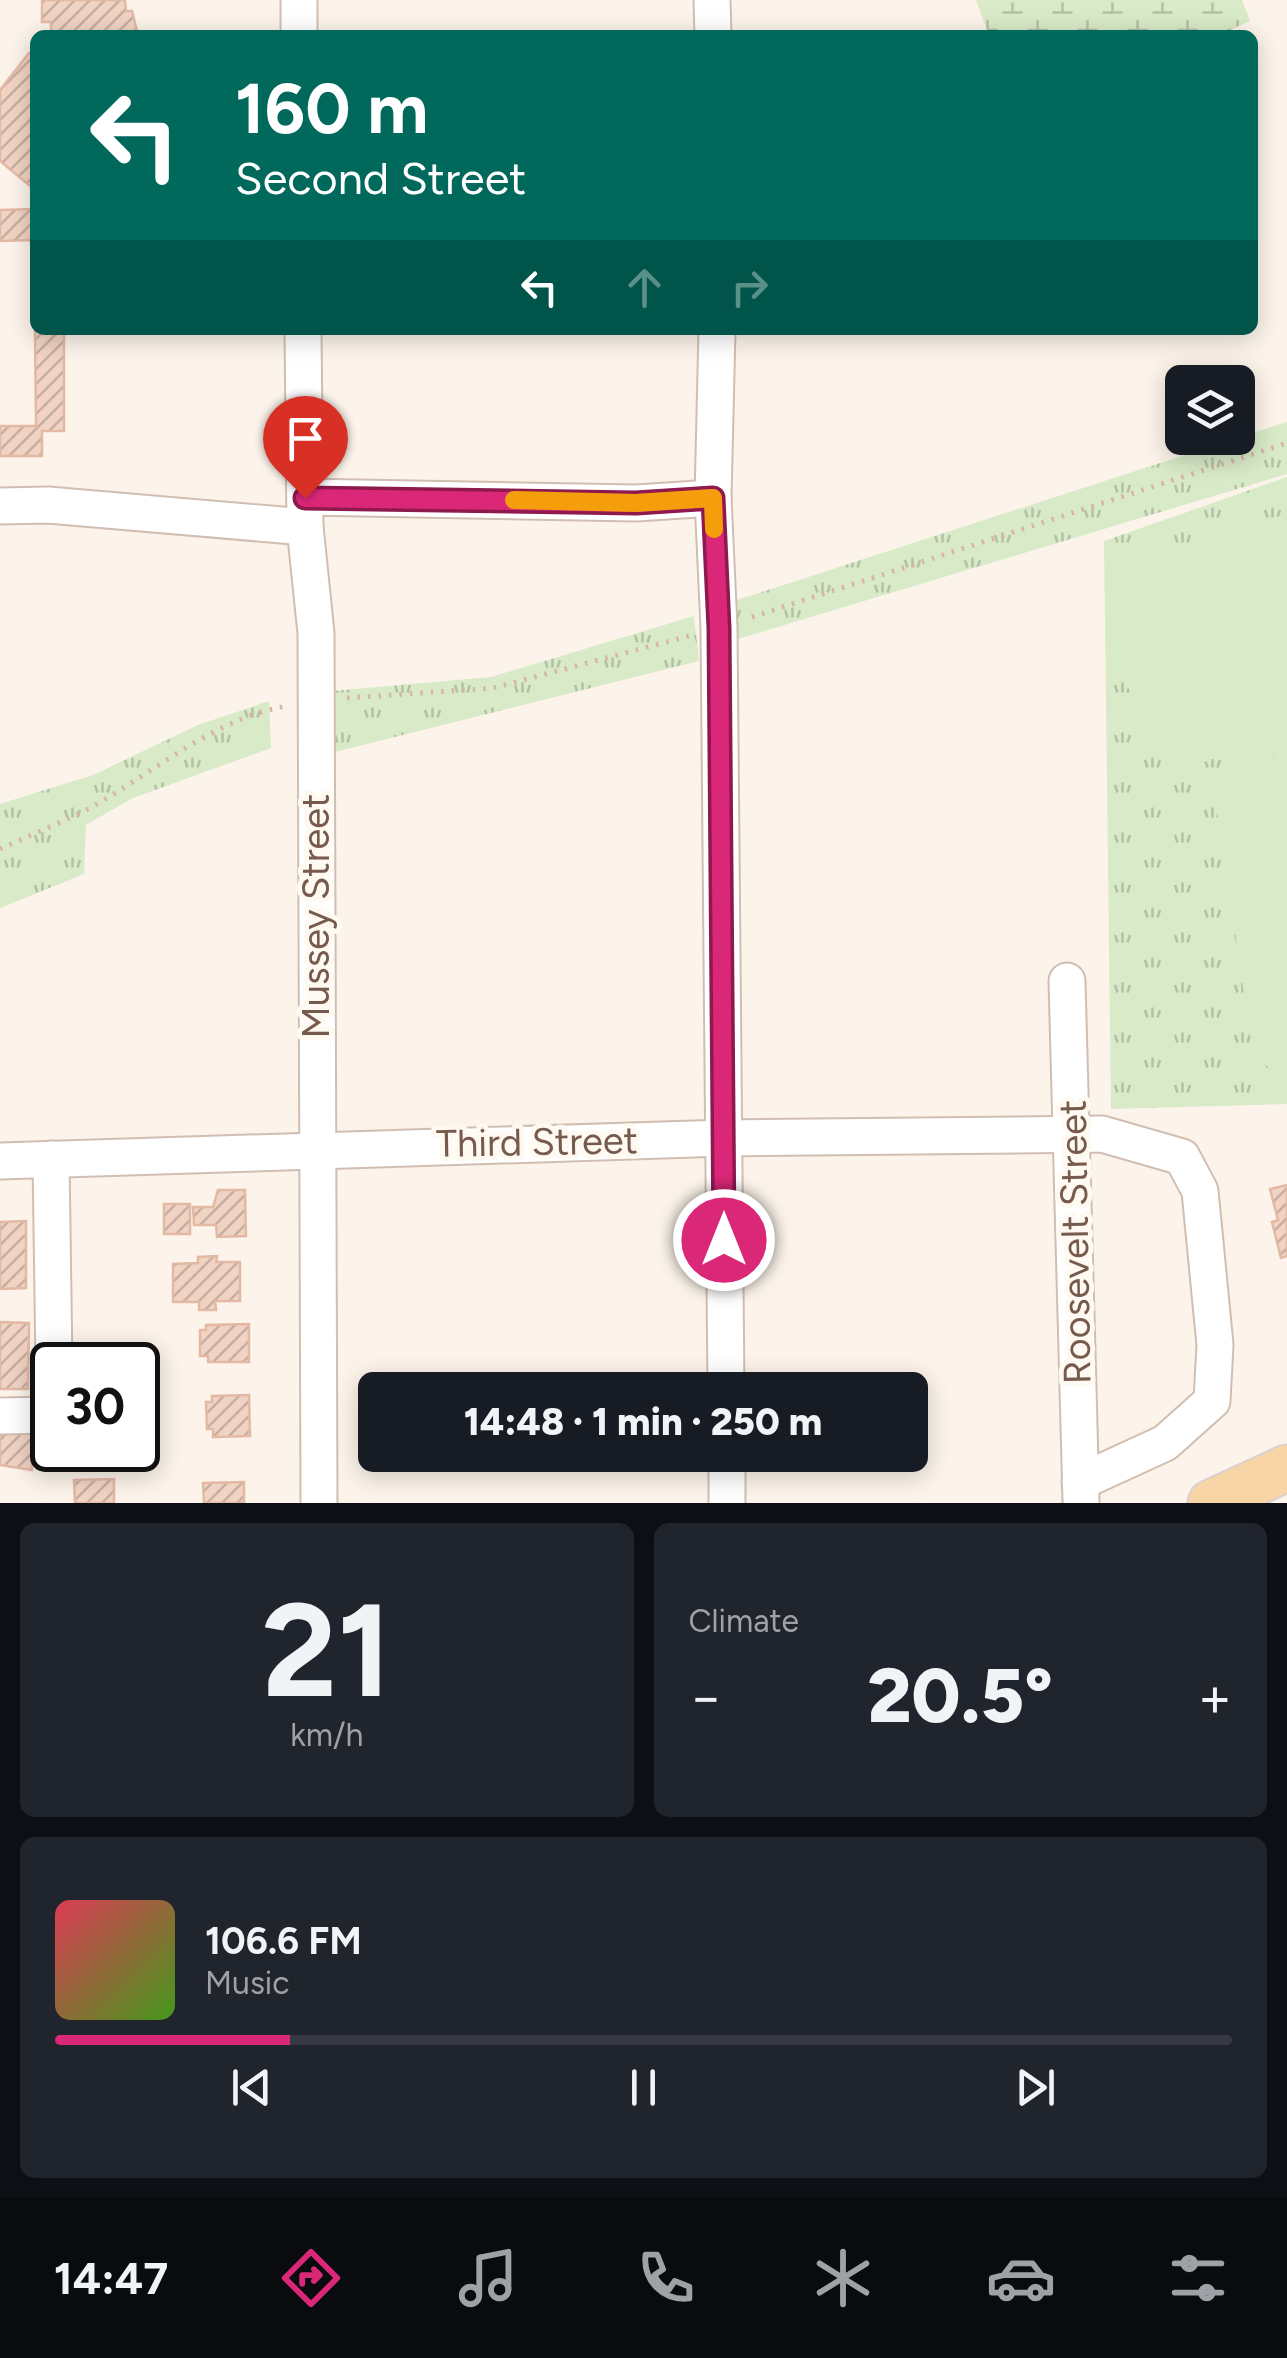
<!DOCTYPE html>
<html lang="en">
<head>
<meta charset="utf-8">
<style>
  :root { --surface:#171b24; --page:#20242c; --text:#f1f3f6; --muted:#9ea1a6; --line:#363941; --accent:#db2777 }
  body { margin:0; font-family:Figtree,sans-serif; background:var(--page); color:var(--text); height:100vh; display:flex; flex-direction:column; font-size:38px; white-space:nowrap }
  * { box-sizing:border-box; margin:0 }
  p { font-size:32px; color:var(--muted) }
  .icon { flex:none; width:55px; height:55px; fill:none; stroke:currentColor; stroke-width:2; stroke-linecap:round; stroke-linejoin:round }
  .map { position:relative; height:1503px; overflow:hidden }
  .details { display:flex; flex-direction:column; gap:20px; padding:20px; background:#0d0f14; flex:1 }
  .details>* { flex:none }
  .top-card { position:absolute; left:30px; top:30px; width:1228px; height:305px; border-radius:15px; box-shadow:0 5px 25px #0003; background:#00695c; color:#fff; overflow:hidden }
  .controls { position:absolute; left:1165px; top:365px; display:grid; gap:20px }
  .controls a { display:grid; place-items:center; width:90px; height:90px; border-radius:15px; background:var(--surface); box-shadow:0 5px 25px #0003; font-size:50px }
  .speed { position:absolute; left:30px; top:1342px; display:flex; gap:20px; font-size:50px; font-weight:700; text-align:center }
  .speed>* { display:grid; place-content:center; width:130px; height:130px; border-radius:50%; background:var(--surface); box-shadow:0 5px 25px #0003; line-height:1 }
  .speed .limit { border:5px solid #111; border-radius:15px; background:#fff; color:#111 }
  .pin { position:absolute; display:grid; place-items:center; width:85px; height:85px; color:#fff; margin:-102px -42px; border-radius:50% 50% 50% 0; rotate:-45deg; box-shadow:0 0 10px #0007 }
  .pin .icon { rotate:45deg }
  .me { position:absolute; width:110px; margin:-55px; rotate:0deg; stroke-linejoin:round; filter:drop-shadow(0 0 8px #0008) }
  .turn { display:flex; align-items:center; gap:35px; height:210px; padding:0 40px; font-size:45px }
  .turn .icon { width:130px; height:130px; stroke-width:2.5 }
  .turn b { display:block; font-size:70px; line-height:85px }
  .lanes { display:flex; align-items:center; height:95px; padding:0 40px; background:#0003; justify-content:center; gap:50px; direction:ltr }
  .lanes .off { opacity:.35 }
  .big { font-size:75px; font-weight:800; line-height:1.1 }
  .details .tile { flex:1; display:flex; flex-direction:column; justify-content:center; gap:15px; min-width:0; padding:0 35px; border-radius:15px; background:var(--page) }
  .details .dial { align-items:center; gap:0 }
  .dial b { font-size:130px; line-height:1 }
  .song { display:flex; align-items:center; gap:30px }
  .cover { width:120px; height:120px; border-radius:15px; background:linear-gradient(135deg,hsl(350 70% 55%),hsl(100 70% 35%)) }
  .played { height:10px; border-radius:5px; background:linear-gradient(90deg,var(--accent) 20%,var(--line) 20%) }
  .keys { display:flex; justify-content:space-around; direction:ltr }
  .heat { display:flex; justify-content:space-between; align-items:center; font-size:55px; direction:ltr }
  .details .tiles { flex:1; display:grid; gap:20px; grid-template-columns:1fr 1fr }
  .tile:last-child { grid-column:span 2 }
  .trip { position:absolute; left:358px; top:1372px; width:570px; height:100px; border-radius:15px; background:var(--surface); box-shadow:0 5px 25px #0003; font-weight:800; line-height:100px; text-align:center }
  .tabs { display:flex; height:160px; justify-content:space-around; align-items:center; background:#090b0e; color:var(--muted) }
  .tabs .icon { width:70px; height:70px }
  .tabs .active { color:var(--accent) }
  .tabs b { font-size:45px; color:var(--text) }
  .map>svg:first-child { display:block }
  .wetland { fill:url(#wetland-marsh) }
  .park { fill:url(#park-tufts) }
  .garden { fill:#d8eac8 }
  .building { fill:url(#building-hatch); stroke:#e3b9a4; stroke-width:2.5 }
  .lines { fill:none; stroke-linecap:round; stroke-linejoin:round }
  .minor-casing { stroke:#d1beb2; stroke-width:39 }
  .major-casing { stroke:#d9d1cd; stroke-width:49 }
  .path { stroke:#d6b6a5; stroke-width:5; stroke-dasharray:2.5 8; stroke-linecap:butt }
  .minor { stroke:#fff; stroke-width:35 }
  .major { stroke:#f8d5a6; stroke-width:45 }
  .route-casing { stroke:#8e194d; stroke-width:25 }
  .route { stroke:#db2777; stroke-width:18 }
  .slow { stroke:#f59e0b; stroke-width:18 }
  .labels { text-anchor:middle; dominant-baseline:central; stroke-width:10; stroke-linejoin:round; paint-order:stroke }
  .street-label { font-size:38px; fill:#775a4e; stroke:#fef9f1 }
</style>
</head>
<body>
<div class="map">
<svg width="1287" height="1503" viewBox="0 0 1287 1503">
  <defs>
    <pattern id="wetland-marsh" width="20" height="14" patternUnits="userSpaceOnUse" patternTransform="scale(2.5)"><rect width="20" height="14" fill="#d8eac8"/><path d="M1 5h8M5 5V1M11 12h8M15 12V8" fill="none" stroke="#b4c1a5"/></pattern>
    <pattern id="park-tufts" width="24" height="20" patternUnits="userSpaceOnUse" patternTransform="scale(2.5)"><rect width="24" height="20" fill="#d8eac8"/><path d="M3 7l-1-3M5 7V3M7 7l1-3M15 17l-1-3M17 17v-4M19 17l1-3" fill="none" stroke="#b4c1a5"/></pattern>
    <pattern id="building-hatch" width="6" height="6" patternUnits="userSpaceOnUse" patternTransform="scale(2.5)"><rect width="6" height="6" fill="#f1d3c3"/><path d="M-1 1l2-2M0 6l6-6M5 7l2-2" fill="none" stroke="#c8aea1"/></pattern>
  </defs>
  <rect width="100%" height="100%" fill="#fcf4ea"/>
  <!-- wetland -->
  <polygon class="wetland" points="976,0 1242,0 1250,21 1219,35 989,35"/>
  <!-- park -->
  <g class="park">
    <polygon points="1287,422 1287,474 738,639 734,601"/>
    <polygon points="1287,477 1287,1104 1111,1109 1104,541"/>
    <polygon points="694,616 699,661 331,753 332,691 491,677"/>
    <polygon points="269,701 271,748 133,798 86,825 84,874 0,908 0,804 93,775 198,725"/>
  </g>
  <!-- garden -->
  <g class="garden">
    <path d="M1287,514V744L1247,748L1204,762L1163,754C1125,700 1110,636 1105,571Z"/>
    <polygon points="1259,758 1287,758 1287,1073 1277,1074 1253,1055 1212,775"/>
  </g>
  <!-- building -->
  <g class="building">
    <polygon points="42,0 125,0 126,11 132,11 138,35 51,35 51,22 42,22"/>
    <polygon points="29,53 35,58 35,190 0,161 0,90"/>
    <polygon points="34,209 35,330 64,330 64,431 42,431 42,456 0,456 0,426 36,426 34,240 0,241 0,210"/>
    <polygon points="1287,1185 1287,1256 1281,1258 1272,1222 1278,1220 1270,1189"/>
    <polygon points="218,1190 245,1190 246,1236 217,1237 216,1225 194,1225 193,1207 213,1207"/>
    <rect x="164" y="1204" width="26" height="30"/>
    <polygon points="26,1221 26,1288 0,1289 0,1222"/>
    <polygon points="217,1256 216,1262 240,1262 240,1301 215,1301 216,1310 199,1310 199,1302 173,1302 173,1264 198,1263 198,1257"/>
    <polygon points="0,1322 29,1323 28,1389 0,1389"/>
    <polygon points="249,1324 249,1362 208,1362 208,1356 200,1356 200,1330 206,1330 206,1325"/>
    <polygon points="249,1395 250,1436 213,1437 213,1429 207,1429 206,1402 212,1402 212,1396"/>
    <polygon points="0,1425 52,1425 56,1465 32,1465 32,1470 0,1465"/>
    <polygon points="114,1479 114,1503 75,1503 74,1480"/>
    <polygon points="244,1482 244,1503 204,1503 203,1483"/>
  </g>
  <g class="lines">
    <!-- minor casing -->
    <g class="minor-casing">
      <g id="minor">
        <polyline points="299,0 299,35"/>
        <polyline points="712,0 713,35"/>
        <polyline points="303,330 305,527 316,633 319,1503"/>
        <polyline points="717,330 713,498 719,628 726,1390"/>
        <polyline points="305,497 636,503 713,498"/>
        <polyline points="0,506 48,505 305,527"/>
        <polyline points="1067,981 1081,1500"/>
        <polyline points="51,1159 54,1365"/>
        <polyline points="0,1161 725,1138 1102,1134 1182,1157 1200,1191 1215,1345 1212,1401 1165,1443 1080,1482"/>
        <polyline points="0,1416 52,1415"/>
        <polyline points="727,1455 727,1503"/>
      </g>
    </g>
    <!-- major casing -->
    <g class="major-casing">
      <polyline id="major" points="1211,1503 1287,1468"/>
    </g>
    <!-- path -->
    <g class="path">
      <polyline points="752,617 1287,443"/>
      <polyline points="347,698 493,688 689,636"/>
      <path d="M0,849C28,836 58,824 86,810C152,775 211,719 287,706"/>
    </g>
    <!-- minor -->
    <use href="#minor" class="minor"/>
    <!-- major -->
    <use href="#major" class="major"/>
  </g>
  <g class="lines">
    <!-- route casing -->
    <g class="route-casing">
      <polyline id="route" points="305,498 636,503 713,498 719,628 724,1240"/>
    </g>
    <!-- route -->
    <use href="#route" class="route"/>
    <!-- slow -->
    <polyline class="slow" points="514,500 636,503 713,498 714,529"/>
  </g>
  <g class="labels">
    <!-- street labels -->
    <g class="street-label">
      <text transform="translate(316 916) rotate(-90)">Mussey Street</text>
      <text transform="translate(537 1142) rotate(-1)">Third Street</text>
      <text transform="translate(1075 1242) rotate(-91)">Roosevelt Street</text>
    </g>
  </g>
</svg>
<div class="controls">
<a><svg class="icon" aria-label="layers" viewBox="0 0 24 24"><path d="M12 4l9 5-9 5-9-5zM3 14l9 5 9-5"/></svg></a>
</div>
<div class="speed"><div class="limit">30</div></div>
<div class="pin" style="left:305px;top:498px;background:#d93025"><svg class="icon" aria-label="arrive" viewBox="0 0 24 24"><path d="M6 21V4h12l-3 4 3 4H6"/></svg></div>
<svg class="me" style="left:724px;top:1240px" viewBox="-20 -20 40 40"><circle r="17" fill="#db2777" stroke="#fff" stroke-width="3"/><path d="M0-11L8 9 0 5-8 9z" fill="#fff"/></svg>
<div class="trip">14:48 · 1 min · 250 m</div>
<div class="top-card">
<div class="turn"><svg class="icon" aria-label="left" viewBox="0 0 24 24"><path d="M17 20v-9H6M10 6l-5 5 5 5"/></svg><div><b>160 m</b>Second Street</div></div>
<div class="lanes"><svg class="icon" aria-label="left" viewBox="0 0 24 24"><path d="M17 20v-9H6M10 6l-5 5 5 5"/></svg><svg class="icon off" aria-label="ahead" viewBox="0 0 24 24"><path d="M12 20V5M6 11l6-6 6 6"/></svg><svg class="icon off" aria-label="right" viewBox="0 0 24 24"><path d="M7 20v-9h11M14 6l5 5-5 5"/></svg></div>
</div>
</div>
<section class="details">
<div class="tiles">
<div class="tile dial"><b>21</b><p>km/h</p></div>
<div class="tile"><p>Climate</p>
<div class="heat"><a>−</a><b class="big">20.5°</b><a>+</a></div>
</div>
<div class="tile">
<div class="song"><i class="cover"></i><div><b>106.6 FM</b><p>Music</p></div></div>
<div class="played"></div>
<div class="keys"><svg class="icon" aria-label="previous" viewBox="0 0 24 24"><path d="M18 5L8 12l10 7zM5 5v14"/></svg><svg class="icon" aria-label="pause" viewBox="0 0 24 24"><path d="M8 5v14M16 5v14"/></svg><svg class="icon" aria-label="next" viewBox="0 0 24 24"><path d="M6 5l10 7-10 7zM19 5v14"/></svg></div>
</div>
</div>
</section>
<nav class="tabs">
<b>14:47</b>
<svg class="icon active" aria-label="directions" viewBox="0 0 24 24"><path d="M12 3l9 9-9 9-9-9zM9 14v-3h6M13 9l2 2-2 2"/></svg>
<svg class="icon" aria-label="music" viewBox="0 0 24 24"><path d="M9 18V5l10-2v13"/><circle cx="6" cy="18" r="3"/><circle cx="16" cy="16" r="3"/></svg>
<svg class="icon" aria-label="phone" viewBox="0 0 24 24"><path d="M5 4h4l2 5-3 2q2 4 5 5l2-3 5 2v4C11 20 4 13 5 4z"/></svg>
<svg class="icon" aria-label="climate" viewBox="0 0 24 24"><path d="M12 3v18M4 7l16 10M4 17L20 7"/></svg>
<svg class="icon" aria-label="car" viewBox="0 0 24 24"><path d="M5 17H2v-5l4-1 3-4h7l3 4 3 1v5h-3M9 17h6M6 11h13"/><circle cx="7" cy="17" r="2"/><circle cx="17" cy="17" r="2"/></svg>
<svg class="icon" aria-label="filters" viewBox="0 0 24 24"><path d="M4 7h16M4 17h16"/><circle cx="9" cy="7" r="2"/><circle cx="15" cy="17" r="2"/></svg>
</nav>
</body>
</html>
